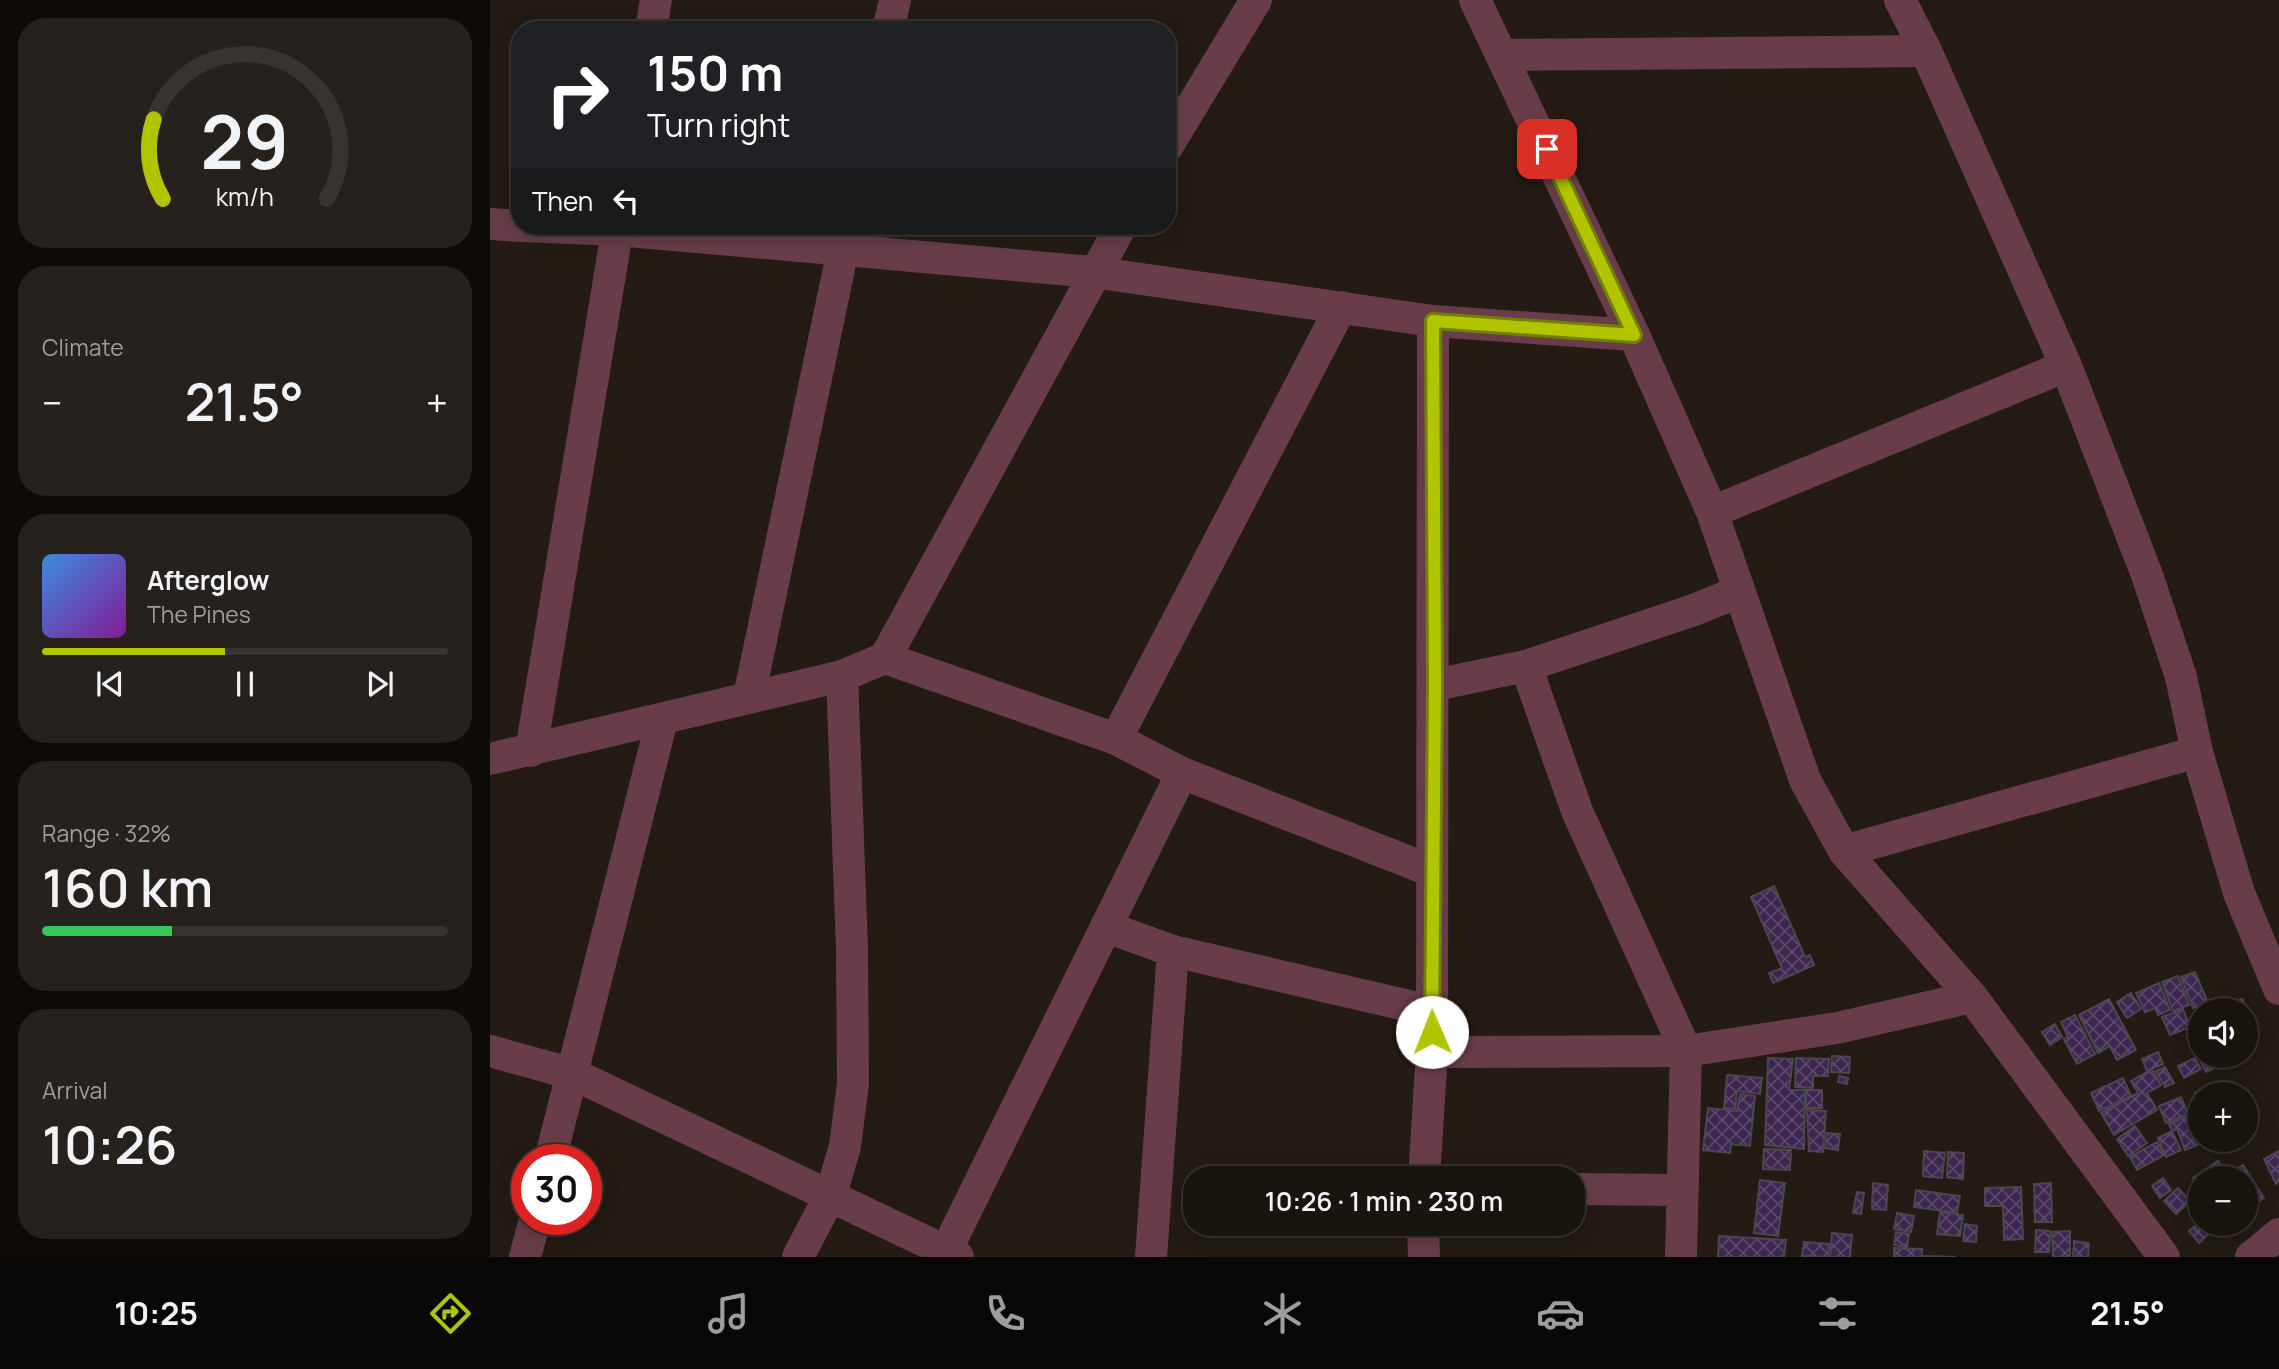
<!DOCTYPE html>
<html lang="en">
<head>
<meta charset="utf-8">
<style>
  :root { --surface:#1a140f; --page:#27211d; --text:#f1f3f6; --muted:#9f9e9e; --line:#38332f; --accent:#b0c500 }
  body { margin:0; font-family:Manrope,sans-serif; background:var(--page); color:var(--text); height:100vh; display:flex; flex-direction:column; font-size:26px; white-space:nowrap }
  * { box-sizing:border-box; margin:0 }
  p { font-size:23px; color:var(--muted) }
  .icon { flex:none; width:38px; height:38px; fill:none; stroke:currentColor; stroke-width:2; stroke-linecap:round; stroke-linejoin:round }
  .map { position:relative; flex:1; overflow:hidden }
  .side { display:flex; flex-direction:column; gap:18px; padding:18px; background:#0e0b08; width:490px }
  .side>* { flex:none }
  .banner { position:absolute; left:21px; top:21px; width:665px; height:214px; border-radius:28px; box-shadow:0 4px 18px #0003,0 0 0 2px var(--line); background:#202124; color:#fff; overflow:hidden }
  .buttons { position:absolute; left:1698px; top:998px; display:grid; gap:14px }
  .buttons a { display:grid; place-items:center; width:70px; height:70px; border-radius:50%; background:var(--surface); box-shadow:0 4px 18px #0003,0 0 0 2px var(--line); font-size:35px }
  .speed { position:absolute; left:21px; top:1144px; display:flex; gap:14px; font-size:35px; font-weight:700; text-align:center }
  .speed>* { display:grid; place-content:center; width:91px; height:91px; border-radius:50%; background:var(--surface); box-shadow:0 4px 18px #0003,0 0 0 2px var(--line); line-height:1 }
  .speed .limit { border:10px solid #d22; background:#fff; color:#111 }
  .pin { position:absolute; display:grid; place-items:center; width:60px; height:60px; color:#fff; margin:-30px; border-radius:14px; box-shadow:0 4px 10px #0006 }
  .me { position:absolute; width:77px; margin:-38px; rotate:359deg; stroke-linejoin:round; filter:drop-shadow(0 0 5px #0008) }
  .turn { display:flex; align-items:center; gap:24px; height:147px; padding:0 21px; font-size:32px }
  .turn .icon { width:91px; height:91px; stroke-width:2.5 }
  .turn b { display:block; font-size:49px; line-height:60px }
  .then { display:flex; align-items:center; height:66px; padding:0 21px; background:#0003; gap:14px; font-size:26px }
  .big { font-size:52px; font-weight:600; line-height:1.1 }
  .side .card { flex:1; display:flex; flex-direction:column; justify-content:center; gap:10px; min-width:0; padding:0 24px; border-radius:28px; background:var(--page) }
  .side .dial { align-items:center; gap:0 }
  .dial svg { height:182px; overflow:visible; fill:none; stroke:var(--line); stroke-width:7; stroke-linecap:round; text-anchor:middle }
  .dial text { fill:var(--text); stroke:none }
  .song { display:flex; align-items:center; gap:21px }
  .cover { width:84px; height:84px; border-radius:10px; background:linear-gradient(135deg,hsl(210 70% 55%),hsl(290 70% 35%)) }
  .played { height:7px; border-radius:4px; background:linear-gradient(90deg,var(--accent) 45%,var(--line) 45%) }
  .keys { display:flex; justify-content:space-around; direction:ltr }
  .heat { display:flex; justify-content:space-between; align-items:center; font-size:38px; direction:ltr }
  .charge { height:10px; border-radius:5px; background:linear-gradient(90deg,#34c759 32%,var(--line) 0) }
  .trip { position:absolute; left:693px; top:1166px; width:402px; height:70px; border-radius:28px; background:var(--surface); box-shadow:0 4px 18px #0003,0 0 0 2px var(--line); font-weight:600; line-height:70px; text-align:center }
  .tab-bar { display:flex; height:112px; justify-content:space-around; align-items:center; background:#0a0806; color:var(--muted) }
  .tab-bar .icon { width:49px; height:49px }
  .tab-bar .selected { color:var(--accent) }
  .tab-bar b { font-size:32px; color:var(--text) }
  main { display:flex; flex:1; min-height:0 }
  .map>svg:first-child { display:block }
  .building { fill:url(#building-cross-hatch); stroke:#4b4650; stroke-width:2 }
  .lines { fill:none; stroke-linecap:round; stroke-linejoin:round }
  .street { stroke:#683d49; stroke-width:32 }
  .route-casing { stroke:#728000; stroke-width:18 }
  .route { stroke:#b0c500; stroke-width:12 }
</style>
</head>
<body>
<main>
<section class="side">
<div class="card dial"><svg viewBox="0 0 100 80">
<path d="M14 69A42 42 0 1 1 86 69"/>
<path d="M14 69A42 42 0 0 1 10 34" stroke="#b0c500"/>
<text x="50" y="56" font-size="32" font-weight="700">29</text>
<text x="50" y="72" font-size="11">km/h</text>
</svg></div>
<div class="card"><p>Climate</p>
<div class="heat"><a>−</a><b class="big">21.5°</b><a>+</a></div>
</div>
<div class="card">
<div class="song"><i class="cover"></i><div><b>Afterglow</b><p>The Pines</p></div></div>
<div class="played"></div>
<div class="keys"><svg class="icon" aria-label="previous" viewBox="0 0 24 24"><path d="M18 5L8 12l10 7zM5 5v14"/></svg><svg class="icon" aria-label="pause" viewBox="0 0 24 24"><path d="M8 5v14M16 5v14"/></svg><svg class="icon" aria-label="next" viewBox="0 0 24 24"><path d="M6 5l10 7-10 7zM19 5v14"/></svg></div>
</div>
<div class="card"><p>Range · 32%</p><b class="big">160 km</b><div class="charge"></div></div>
<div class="card"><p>Arrival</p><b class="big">10:26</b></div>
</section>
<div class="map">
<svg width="1789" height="1257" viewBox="0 0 1789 1257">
  <defs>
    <pattern id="building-cross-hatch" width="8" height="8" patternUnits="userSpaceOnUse" patternTransform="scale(1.75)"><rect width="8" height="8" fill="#3d2751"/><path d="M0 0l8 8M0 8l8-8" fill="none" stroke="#5a476a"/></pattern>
  </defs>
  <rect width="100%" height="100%" fill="#231b14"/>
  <!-- building -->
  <g class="building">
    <polygon points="1284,886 1315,957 1320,955 1324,965 1283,983 1279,973 1292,968 1261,897"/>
    <polygon points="1705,972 1718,1003 1703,1008 1691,977"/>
    <polygon points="1688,976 1699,1005 1683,1011 1672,982"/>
    <polygon points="1669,983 1680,1010 1668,1015 1665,1008 1655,1012 1646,993"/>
    <polygon points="1641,993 1651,1009 1637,1018 1627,1002"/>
    <polygon points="1619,999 1646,1050 1627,1060 1620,1046 1608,1053 1589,1015"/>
    <polygon points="1752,999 1766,1028 1755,1033 1755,1010 1736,1010 1735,1007"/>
    <polygon points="1716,1006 1717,1010 1710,1010 1710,1025 1704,1012"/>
    <polygon points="1693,1009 1700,1027 1680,1035 1672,1017"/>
    <polygon points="1585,1015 1605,1054 1587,1064 1574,1039 1578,1037 1571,1022"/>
    <polygon points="1565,1024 1572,1037 1560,1045 1552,1032"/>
    <polygon points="1668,1052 1673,1064 1657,1071 1652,1059"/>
    <polygon points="1719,1055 1726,1067 1716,1072 1710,1060"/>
    <polygon points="1342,1056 1360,1057 1359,1073 1341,1072"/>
    <polygon points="1278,1058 1303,1059 1299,1090 1315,1090 1314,1149 1275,1145"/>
    <polygon points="1306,1058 1339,1059 1338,1076 1323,1076 1323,1088 1305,1087"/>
    <polygon points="1705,1058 1711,1069 1694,1078 1688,1066"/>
    <polygon points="1675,1067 1684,1083 1675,1087 1666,1071"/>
    <polygon points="1662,1069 1671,1085 1657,1093 1667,1110 1624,1135 1611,1113 1648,1093 1641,1081"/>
    <polygon points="1237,1075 1272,1078 1270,1094 1247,1091 1245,1109 1234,1108"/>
    <polygon points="1349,1076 1358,1078 1357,1084 1348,1082"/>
    <polygon points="1633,1078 1641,1096 1609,1111 1601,1093"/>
    <polygon points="1721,1087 1724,1094 1710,1094 1710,1107 1705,1093"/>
    <rect x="1316" y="1090" width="16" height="18"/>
    <polygon points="1250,1094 1265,1096 1260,1146 1241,1144 1240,1153 1213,1150 1218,1108 1247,1111"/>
    <polygon points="1691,1097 1698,1114 1676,1123 1669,1106"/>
    <polygon points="1317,1110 1336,1111 1333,1152 1319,1151"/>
    <polygon points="1698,1116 1710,1144 1695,1150 1687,1129 1682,1131 1679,1124"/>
    <polygon points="1645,1126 1657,1143 1638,1156 1627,1139"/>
    <polygon points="1682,1131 1691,1150 1676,1157 1668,1138"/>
    <polygon points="1337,1133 1350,1134 1348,1150 1335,1148"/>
    <polygon points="1667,1142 1674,1155 1647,1170 1640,1157"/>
    <polygon points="1274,1149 1301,1150 1300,1170 1273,1169"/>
    <polygon points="1434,1151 1455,1153 1452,1178 1433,1176"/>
    <polygon points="1789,1151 1789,1182 1786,1184 1774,1159"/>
    <polygon points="1458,1152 1474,1153 1473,1179 1457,1177"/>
    <polygon points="1728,1161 1739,1178 1710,1178 1710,1188 1703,1178"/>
    <polygon points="1753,1165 1774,1198 1759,1208 1755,1202 1755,1178 1738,1175"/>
    <polygon points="1673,1178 1681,1190 1670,1198 1662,1186"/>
    <polygon points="1270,1180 1295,1183 1288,1236 1264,1233"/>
    <polygon points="1383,1183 1398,1185 1396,1210 1382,1209"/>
    <polygon points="1561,1183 1562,1222 1545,1222 1544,1184"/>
    <polygon points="1531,1187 1533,1239 1514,1240 1513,1206 1495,1206 1495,1188"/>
    <polygon points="1688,1188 1700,1201 1686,1214 1674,1201"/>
    <polygon points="1426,1190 1470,1196 1467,1213 1424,1207"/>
    <polygon points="1367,1192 1374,1193 1371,1214 1363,1213"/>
    <polygon points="1450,1212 1473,1215 1470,1236 1447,1234"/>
    <polygon points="1407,1213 1424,1216 1421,1232 1404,1229"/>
    <polygon points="1710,1222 1721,1223 1725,1228 1709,1243 1699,1231"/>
    <polygon points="1475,1224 1487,1226 1486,1242 1473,1241"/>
    <polygon points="1546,1230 1560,1231 1559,1252 1545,1252"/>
    <polygon points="1580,1231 1580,1257 1563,1257 1562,1232"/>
    <polygon points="1406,1232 1419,1234 1417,1247 1404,1245"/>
    <polygon points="1342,1233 1362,1235 1360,1257 1340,1257"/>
    <polygon points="1229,1236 1296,1240 1294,1257 1228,1257"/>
    <polygon points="1584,1241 1599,1243 1598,1257 1583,1257"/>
    <polygon points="1314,1242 1339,1244 1338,1257 1312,1256"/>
    <polygon points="1404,1248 1432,1249 1432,1256 1466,1257 1404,1257"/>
  </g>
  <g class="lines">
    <!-- street -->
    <g class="street">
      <polyline points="985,0 1144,335 1222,512 1315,780 1354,851 1482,997 1674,1257"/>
      <polyline points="1410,0 1436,51 1576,366 1657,575 1691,677 1707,752 1749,893 1789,989"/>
      <polyline points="161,30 166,0"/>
      <polyline points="398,30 405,0"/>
      <polyline points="1014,55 1436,51"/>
      <polyline points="677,147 766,0"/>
      <polyline points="0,224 30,226"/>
      <polyline points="33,226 127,230 603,272 943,321 1144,335"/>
      <polyline points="1222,512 1576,366"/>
      <polyline points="395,658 631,226"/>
      <polyline points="1036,666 1087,811 1196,1051 1191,1257"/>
      <polyline points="945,685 1036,666 1201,611 1249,592"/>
      <polyline points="259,697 358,226"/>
      <polyline points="626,739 851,307"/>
      <polyline points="41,751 128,226"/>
      <polyline points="0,759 352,676 395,658 626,739 692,773 942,871"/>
      <polyline points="1354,851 1707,752"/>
      <polyline points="616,927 683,951 941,1011"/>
      <polyline points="0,1051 83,1074 468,1257"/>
      <polyline points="942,1052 1196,1051 1347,1028 1482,997"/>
      <polyline points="60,1160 172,720"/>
      <polyline points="934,1178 942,1052 943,321"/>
      <polyline points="1083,1189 1190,1190"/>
      <polyline points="933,1223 934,1257"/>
      <polyline points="456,1251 692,773"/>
      <polyline points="35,1257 45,1220"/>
      <polyline points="308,1257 341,1194 355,1146 363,1083 362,949 352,676"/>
      <polyline points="661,1257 683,951"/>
      <polyline points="1761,1257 1789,1234"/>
    </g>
  </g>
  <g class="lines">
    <!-- route casing -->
    <g class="route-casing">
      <polyline id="route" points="942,1032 945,685 943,321 1144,335 1057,149"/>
    </g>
    <!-- route -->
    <use href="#route" class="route"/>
  </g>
</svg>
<div class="buttons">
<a><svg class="icon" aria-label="sound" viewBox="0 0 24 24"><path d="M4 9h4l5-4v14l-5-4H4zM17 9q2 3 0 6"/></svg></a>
<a>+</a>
<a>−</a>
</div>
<div class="speed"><div class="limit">30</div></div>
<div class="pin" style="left:1057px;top:149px;background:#d93025"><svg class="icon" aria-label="arrive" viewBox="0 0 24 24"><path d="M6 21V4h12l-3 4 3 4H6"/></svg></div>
<svg class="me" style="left:942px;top:1032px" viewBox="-20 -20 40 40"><circle r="19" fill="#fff"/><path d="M0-13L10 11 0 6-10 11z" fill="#b0c500"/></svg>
<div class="trip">10:26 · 1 min · 230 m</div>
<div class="banner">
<div class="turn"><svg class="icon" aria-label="right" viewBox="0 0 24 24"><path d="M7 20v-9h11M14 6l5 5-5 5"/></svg><div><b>150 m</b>Turn right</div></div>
<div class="then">Then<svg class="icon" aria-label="left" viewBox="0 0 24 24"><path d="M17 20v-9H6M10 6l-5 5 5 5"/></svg></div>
</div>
</div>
</main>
<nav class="tab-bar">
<b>10:25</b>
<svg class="icon selected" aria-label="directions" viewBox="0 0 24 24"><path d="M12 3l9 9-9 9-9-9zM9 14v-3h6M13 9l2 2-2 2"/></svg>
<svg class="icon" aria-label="music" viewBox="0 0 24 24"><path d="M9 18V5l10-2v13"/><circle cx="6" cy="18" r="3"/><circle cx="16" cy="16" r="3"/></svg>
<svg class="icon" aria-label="phone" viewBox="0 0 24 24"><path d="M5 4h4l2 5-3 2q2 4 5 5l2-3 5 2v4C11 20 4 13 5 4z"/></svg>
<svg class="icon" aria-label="climate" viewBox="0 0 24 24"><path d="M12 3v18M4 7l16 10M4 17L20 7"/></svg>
<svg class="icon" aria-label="car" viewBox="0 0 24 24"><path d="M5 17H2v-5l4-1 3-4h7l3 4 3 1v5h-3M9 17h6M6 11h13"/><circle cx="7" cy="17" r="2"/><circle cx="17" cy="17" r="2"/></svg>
<svg class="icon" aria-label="filters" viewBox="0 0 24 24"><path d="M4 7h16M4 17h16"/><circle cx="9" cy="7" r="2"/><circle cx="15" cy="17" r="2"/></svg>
<b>21.5°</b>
</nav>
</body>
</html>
